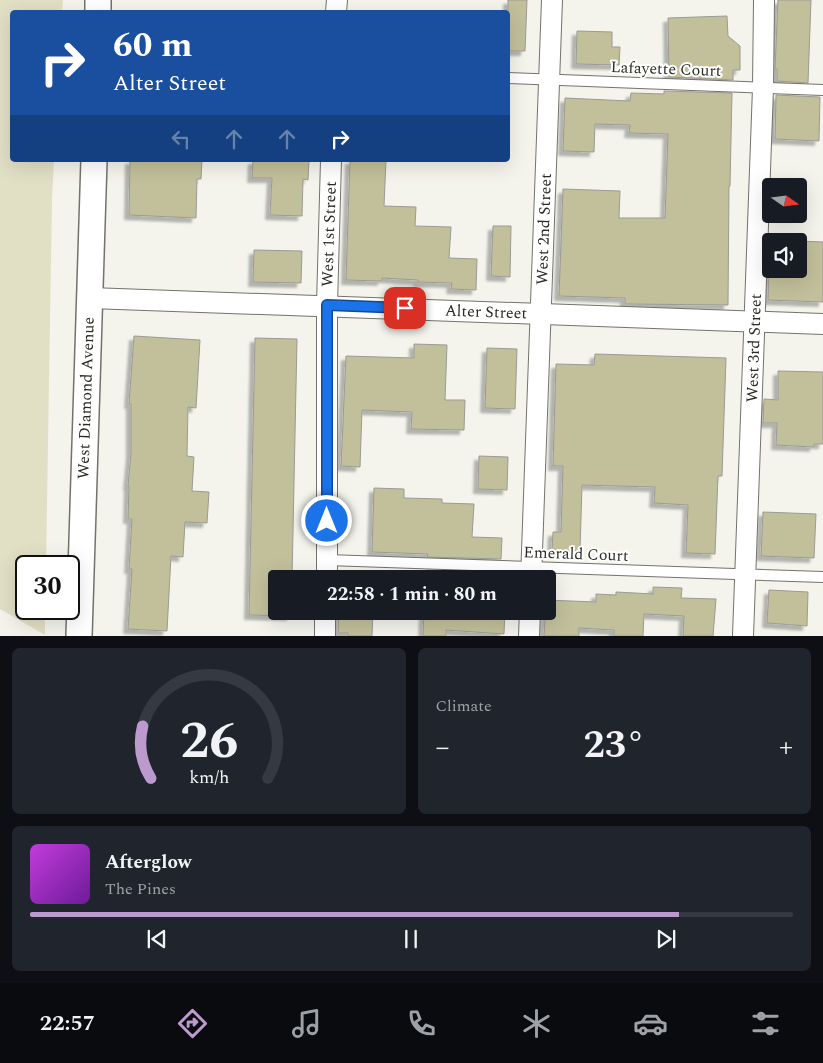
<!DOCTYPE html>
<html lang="en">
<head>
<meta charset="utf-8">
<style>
  :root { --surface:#171b24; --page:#20242c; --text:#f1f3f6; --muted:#9ea1a6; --line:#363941; --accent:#bd9ace }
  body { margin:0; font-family:Spectral,serif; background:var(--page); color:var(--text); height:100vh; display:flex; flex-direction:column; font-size:19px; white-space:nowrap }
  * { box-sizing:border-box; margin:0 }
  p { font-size:16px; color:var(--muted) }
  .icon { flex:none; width:28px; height:28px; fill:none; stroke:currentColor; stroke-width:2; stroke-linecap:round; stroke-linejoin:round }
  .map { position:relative; height:636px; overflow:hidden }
  .details { display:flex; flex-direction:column; gap:12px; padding:12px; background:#0d0f14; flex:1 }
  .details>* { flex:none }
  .top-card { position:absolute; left:10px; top:10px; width:500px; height:152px; border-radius:5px; box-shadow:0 5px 20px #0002; background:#1a4fa0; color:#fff; overflow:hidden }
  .needle { width:32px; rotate:104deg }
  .buttons { position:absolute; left:762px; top:178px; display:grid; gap:10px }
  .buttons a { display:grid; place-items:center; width:45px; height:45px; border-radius:5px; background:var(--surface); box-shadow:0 5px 20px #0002; font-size:25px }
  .speed { position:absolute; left:15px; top:555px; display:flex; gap:10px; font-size:25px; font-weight:700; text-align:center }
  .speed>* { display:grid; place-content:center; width:65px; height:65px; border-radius:50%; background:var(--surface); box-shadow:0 5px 20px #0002; line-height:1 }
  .speed .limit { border:2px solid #111; border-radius:8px; background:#fff; color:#111 }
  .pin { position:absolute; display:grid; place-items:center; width:42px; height:42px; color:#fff; margin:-21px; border-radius:10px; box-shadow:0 2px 8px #0006 }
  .me { position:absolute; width:55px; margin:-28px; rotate:0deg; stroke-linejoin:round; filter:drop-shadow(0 0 4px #0008) }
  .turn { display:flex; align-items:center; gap:18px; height:105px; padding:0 20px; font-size:22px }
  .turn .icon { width:65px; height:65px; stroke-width:2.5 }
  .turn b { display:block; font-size:35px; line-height:42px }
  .lanes { display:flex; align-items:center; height:48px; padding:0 20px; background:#0003; justify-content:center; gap:25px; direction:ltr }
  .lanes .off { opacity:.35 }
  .big { font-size:38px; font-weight:700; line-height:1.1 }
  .details .tile { flex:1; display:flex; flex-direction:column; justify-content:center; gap:8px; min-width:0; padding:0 18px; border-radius:8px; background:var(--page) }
  .details .dial { align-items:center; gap:0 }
  .dial svg { height:130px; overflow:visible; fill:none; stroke:var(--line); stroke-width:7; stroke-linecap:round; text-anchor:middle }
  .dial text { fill:var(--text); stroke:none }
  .song { display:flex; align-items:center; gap:15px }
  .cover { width:60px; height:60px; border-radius:8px; background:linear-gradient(135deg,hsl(290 70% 55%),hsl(280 70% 35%)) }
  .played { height:5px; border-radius:2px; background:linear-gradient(90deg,var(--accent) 85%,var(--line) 85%) }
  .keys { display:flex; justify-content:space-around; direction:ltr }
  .heat { display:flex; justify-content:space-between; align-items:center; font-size:28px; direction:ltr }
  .details .tiles { flex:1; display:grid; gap:12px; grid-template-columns:1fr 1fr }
  .tile:last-child { grid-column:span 2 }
  .trip { position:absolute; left:268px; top:570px; width:288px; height:50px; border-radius:5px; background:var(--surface); box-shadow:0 5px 20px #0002; font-weight:700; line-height:50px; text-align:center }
  .dock { display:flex; height:80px; justify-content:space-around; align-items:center; background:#090b0e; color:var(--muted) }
  .dock .icon { width:35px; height:35px }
  .dock .current { color:var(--accent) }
  .dock b { font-size:22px; color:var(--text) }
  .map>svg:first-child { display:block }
  .green { fill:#e1dfc4 }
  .building { fill:#c2bf9b; stroke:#9b9a94; fill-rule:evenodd; filter:url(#shadow) }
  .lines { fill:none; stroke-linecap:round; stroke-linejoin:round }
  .service-casing { stroke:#73726c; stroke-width:12 }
  .minor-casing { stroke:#73726c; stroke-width:22 }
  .tertiary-casing { stroke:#73726c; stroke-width:28 }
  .service { stroke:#fff; stroke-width:10 }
  .minor { stroke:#fff; stroke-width:20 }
  .tertiary { stroke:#fff; stroke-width:25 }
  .route-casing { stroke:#114b97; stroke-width:12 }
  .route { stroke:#1a73e8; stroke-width:9 }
  .labels { text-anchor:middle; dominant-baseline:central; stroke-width:4; stroke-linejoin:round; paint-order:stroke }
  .street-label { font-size:16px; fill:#2a2a27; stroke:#fffffe }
</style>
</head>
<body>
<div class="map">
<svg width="823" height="636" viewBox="0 0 823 636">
  <defs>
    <filter id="shadow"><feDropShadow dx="-4.5" dy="4.5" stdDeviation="1" flood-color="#0004"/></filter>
  </defs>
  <rect width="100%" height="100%" fill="#f4f4ed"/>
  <!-- green -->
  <polygon class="green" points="0,0 63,0 62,12 12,12 12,160 54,160 52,199 46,566 26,566 26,609 45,609 45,635 0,609"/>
  <!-- building -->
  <g class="building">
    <polygon points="508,0 527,0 525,51 508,51"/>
    <polygon points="778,0 811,0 808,83 777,81 777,69 775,69"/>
    <polygon points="727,16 728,36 740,46 740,70 733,70 733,80 669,77 668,18"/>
    <polygon points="577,31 612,32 612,47 620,47 619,65 576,64"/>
    <polygon points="664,91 732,93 730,186 729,186 728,305 625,304 625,298 559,296 563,189 620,191 619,218 665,218 668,134 629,133 630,125 595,124 594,152 563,151 565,98 630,101 631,93 664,94"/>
    <polygon points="776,95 820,97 819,141 775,139"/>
    <polygon points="130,160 202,160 201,179 197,179 196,218 129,215"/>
    <polygon points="253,160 309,160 308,180 303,179 302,216 270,215 272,178 252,178"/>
    <polygon points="350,160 386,160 384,206 416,207 415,226 451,227 449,258 477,259 476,290 451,289 452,283 418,282 418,280 382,278 382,281 346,280"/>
    <polygon points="493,226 511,226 510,277 491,276"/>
    <path d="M770,240L823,242V302L768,300ZM771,241H799V269H771Z"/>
    <polygon points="254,250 302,251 301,283 253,282"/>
    <polygon points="134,336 200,340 196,408 188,407 187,456 194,457 192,491 209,492 207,523 185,522 183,557 171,556 167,631 128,629 132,569 129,569 132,519 128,519 129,487 128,486 131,453 131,404 129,404"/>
    <polygon points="255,338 297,339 292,579 276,579 276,611 291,611 291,616 249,615"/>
    <polygon points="414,344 447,345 445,400 465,400 464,430 411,429 412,412 362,410 360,467 341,466 346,356 414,358"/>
    <polygon points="487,348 517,349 515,409 485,408"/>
    <polygon points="595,354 726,358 722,476 718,476 715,554 686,553 688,505 654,503 655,487 582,485 580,551 552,550 553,532 561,532 563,466 553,466 556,364 594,365"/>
    <polygon points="778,371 823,372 823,444 814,444 814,447 776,445 777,423 763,423 764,399 778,400"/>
    <polygon points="479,456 508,457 507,490 478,489"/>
    <polygon points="374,488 404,489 404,498 442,499 442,503 474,504 472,537 502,538 501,559 427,557 428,554 372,552"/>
    <polygon points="763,512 816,514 814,558 761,556"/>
    <polygon points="427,570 449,571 449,579 426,579"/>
    <polygon points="653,587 682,588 681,598 716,599 713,636 683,636 684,616 644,614 643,636 614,636 614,630 579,628 579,636 544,636 546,600 596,602 596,594 616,595 616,592 653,594"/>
    <polygon points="769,590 808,592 807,626 767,623"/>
    <polygon points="339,611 373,611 372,636 348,636 348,633 338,633"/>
    <polygon points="424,611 505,611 504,634 446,630 446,636 423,636"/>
  </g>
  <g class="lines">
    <!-- service casing -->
    <g class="service-casing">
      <g id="service">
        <polyline points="508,78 823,90"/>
        <polyline points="327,560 823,577"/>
      </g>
    </g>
    <!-- minor casing -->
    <g class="minor-casing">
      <g id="minor">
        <polyline points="336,12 337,0"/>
        <polyline points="90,298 823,324"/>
        <polyline points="327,579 327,305 331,160"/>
        <polyline points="531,579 552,0"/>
        <polyline points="325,636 325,611"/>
        <polyline points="529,636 530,611"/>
        <polyline points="743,636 763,88 764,0"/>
      </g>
    </g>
    <!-- tertiary casing -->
    <g class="tertiary-casing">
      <g id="tertiary">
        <polyline points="98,12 98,0"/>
        <polyline points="79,636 94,160"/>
      </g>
    </g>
    <!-- service -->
    <use href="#service" class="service"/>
    <!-- minor -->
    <use href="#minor" class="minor"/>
    <!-- tertiary -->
    <use href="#tertiary" class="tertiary"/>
  </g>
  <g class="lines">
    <!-- route casing -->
    <g class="route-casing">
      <polyline id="route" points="327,521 327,305 405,308"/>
    </g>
    <!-- route -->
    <use href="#route" class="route"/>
  </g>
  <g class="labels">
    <!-- street labels -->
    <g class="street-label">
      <text transform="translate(666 69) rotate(2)">Lafayette Court</text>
      <text transform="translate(544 229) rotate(-88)">West 2nd Street</text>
      <text transform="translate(329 234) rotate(-88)">West 1st Street</text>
      <text transform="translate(486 312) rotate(2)">Alter Street</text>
      <text transform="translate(754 348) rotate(-88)">West 3rd Street</text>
      <text transform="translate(86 398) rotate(-88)">West Diamond Avenue</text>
      <text transform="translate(576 554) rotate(2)">Emerald Court</text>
    </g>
  </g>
</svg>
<div class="buttons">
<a><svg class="needle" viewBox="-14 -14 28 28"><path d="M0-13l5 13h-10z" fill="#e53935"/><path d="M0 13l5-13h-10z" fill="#9ea1a6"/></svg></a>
<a><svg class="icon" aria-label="sound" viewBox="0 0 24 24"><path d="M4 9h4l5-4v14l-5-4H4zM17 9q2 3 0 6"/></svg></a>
</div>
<div class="speed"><div class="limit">30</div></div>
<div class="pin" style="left:405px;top:308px;background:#d93025"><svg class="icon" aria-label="arrive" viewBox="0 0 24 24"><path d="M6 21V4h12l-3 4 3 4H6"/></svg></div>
<svg class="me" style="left:327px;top:521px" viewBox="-20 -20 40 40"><circle r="17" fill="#1a73e8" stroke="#fff" stroke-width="3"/><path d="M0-11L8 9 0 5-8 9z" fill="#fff"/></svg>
<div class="trip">22:58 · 1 min · 80 m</div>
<div class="top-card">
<div class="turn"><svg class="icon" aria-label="right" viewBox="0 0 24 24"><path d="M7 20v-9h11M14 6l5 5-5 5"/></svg><div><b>60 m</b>Alter Street</div></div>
<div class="lanes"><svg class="icon off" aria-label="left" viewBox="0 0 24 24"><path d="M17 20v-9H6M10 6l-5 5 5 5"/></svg><svg class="icon off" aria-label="ahead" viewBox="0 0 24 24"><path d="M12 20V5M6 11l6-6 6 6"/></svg><svg class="icon off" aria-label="ahead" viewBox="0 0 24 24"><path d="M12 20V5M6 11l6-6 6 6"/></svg><svg class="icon" aria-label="right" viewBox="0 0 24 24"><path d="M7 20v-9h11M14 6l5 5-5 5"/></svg></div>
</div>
</div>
<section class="details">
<div class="tiles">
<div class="tile dial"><svg viewBox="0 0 100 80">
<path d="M14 69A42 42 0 1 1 86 69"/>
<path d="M14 69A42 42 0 0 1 9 37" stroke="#bd9ace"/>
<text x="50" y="56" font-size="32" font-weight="700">26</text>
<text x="50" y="72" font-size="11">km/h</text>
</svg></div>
<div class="tile"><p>Climate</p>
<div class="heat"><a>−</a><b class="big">23°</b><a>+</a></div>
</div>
<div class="tile">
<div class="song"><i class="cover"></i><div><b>Afterglow</b><p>The Pines</p></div></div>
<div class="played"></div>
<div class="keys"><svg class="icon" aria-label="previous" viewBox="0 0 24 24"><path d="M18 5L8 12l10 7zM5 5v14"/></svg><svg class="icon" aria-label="pause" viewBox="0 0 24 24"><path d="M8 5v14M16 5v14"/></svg><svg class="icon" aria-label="next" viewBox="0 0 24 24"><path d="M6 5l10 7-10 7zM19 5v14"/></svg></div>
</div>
</div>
</section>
<nav class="dock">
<b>22:57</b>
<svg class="icon current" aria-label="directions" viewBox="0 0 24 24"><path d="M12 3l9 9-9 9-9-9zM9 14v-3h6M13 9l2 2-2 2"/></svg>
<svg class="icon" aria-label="music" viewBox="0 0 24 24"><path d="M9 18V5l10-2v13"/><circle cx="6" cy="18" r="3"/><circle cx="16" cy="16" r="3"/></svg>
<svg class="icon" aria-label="phone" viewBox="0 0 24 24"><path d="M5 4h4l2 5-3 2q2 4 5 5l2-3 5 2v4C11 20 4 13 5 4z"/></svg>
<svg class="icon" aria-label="climate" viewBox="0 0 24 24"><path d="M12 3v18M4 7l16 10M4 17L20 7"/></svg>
<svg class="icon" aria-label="car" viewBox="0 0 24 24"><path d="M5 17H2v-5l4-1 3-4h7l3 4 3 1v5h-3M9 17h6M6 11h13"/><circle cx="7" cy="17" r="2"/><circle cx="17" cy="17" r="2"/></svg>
<svg class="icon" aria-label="filters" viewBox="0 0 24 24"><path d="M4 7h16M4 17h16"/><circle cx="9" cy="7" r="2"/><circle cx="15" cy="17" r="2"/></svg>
</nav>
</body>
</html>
